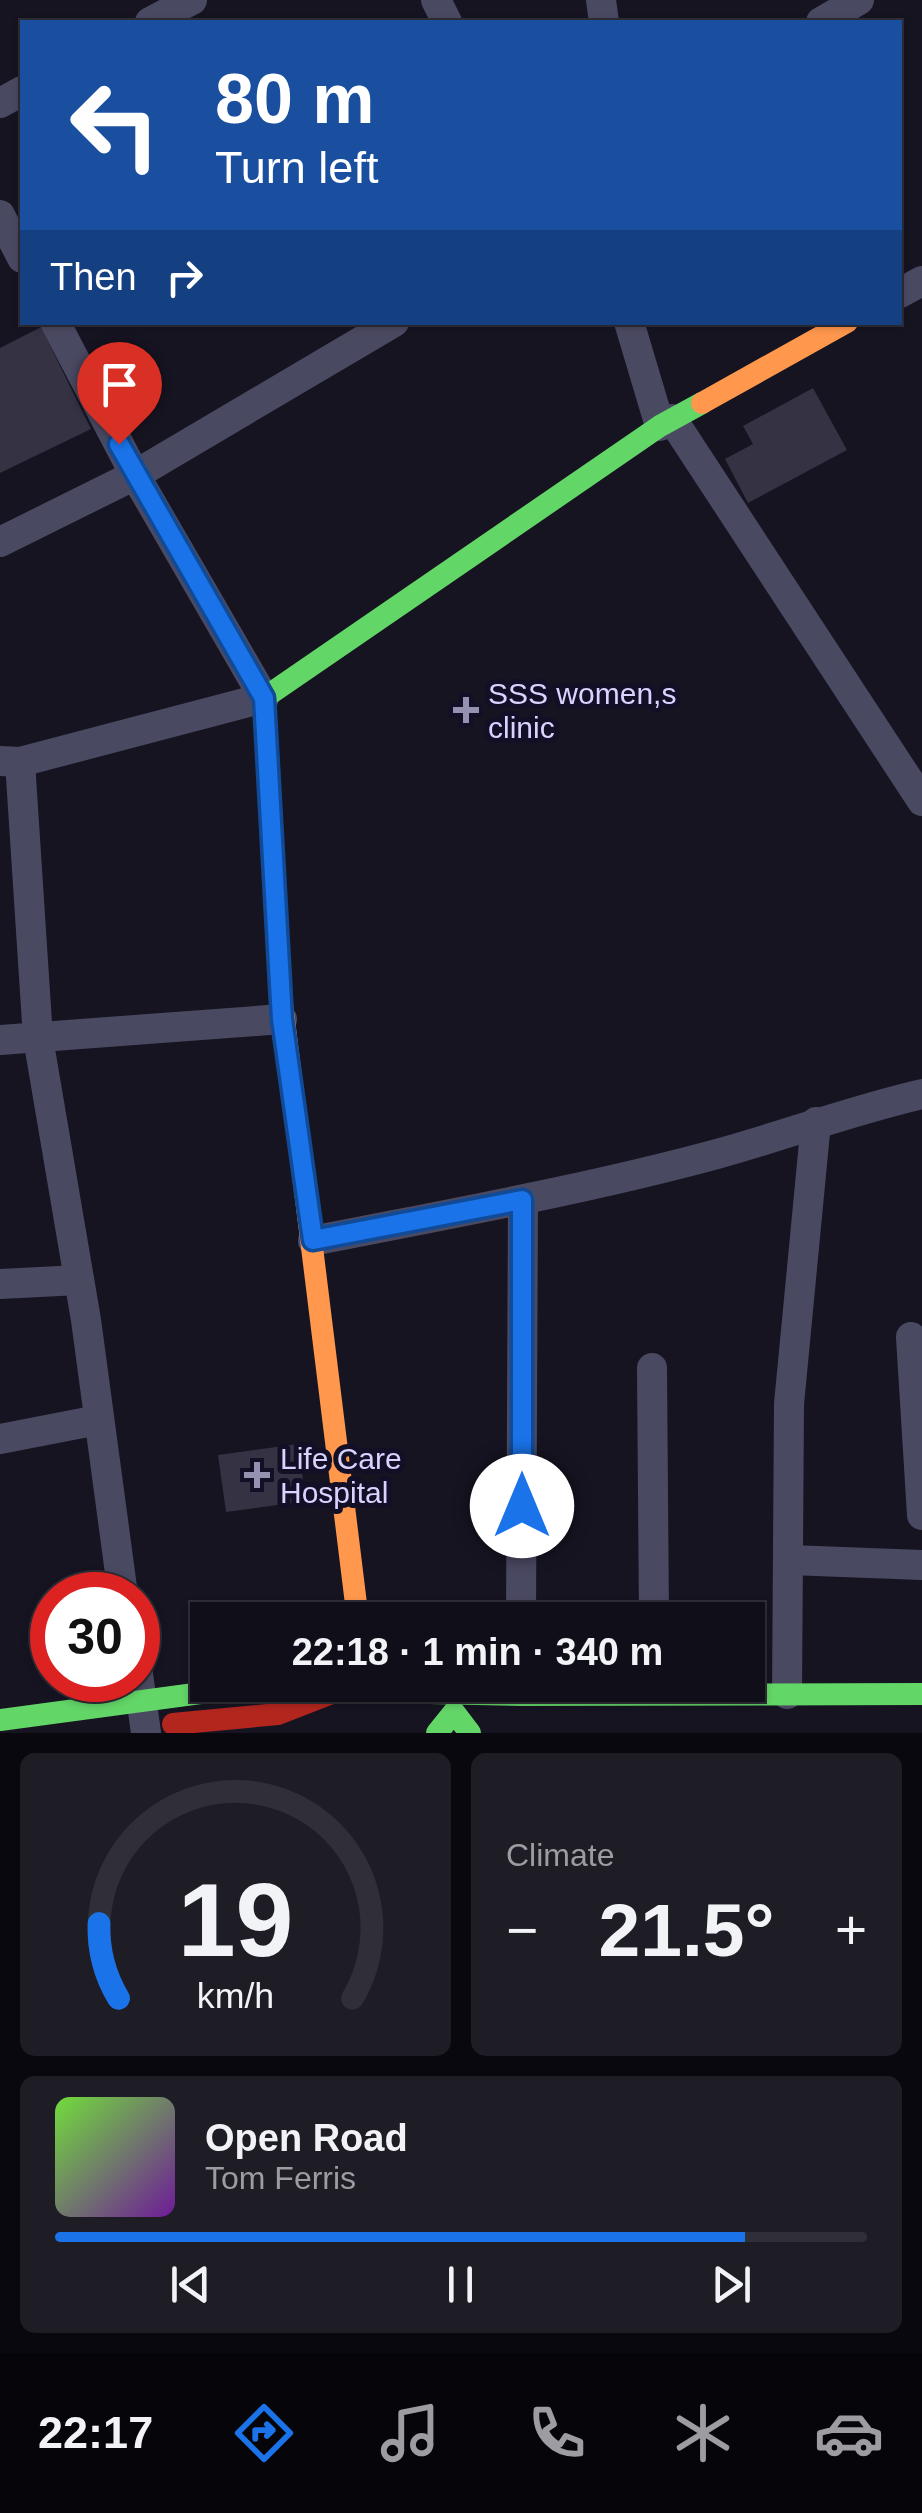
<!DOCTYPE html>
<html lang="en">
<head>
<meta charset="utf-8">
<style>
  :root { --surface:#100f19; --page:#1e1d26; --text:#f1f3f6; --muted:#9c9ca2; --line:#302f38; --accent:#1a73e8 }
  body { margin:0; font-family:Arial,sans-serif; background:var(--page); color:var(--text); height:100vh; display:flex; flex-direction:column; font-size:38px; white-space:nowrap }
  * { box-sizing:border-box; margin:0 }
  p { font-size:32px; color:var(--muted) }
  .icon { flex:none; width:55px; height:55px; fill:none; stroke:currentColor; stroke-width:2; stroke-linecap:round; stroke-linejoin:round }
  .map { position:relative; height:1733px; overflow:hidden }
  .panel { display:flex; flex-direction:column; gap:20px; padding:20px; background:#09080e; flex:1 }
  .panel>* { flex:none }
  .guide { position:absolute; left:20px; top:20px; width:882px; height:305px; border-radius:0px; box-shadow:0 2px 8px #0004,0 0 0 2px var(--line); background:#1a4fa0; color:#fff; overflow:hidden }
  .speed { position:absolute; left:30px; top:1572px; display:flex; gap:20px; font-size:50px; font-weight:700; text-align:center }
  .speed>* { display:grid; place-content:center; width:130px; height:130px; border-radius:50%; background:var(--surface); box-shadow:0 2px 8px #0004,0 0 0 2px var(--line); line-height:1 }
  .speed .limit { border:15px solid #d22; background:#fff; color:#111 }
  .pin { position:absolute; display:grid; place-items:center; width:85px; height:85px; color:#fff; margin:-102px -42px; border-radius:50% 50% 50% 0; rotate:-45deg; box-shadow:0 0 10px #0007 }
  .pin .icon { rotate:45deg }
  .me { position:absolute; width:110px; margin:-55px; rotate:0deg; stroke-linejoin:round; filter:drop-shadow(0 0 8px #0008) }
  .turn { display:flex; align-items:center; gap:35px; height:210px; padding:0 30px; font-size:45px }
  .turn .icon { width:130px; height:130px; stroke-width:2.5 }
  .turn b { display:block; font-size:70px; line-height:85px }
  .then { display:flex; align-items:center; height:95px; padding:0 30px; background:#0003; gap:20px; font-size:38px }
  .big { font-size:75px; font-weight:700; line-height:1.1 }
  .panel .tile { flex:1; display:flex; flex-direction:column; justify-content:center; gap:15px; min-width:0; padding:0 35px; border-radius:15px; background:var(--page) }
  .panel .dial { align-items:center; gap:0 }
  .dial svg { height:260px; overflow:visible; fill:none; stroke:var(--line); stroke-width:7; stroke-linecap:round; text-anchor:middle }
  .dial text { fill:var(--text); stroke:none }
  .song { display:flex; align-items:center; gap:30px }
  .cover { width:120px; height:120px; border-radius:15px; background:linear-gradient(135deg,hsl(100 70% 55%),hsl(280 70% 35%)) }
  .played { height:10px; border-radius:5px; background:linear-gradient(90deg,var(--accent) 85%,var(--line) 85%) }
  .keys { display:flex; justify-content:space-around; direction:ltr }
  .heat { display:flex; justify-content:space-between; align-items:center; font-size:55px; direction:ltr }
  .panel .tiles { flex:1; display:grid; gap:20px; grid-template-columns:1fr 1fr }
  .tile:last-child { grid-column:span 2 }
  .trip { position:absolute; left:190px; top:1602px; width:575px; height:100px; border-radius:0px; background:var(--surface); box-shadow:0 2px 8px #0004,0 0 0 2px var(--line); font-weight:700; line-height:100px; text-align:center }
  .menu { display:flex; height:160px; justify-content:space-around; align-items:center; background:#06060a; color:var(--muted) }
  .menu .icon { width:70px; height:70px }
  .menu .active { color:var(--accent) }
  .menu b { font-size:45px; color:var(--text) }
  .map>svg:first-child { display:block }
  .building { fill:#343243 }
  .lines { fill:none; stroke-linecap:round; stroke-linejoin:round }
  .street { stroke:#4a4962; stroke-width:30 }
  .fast { stroke:#63d668; stroke-width:22 }
  .slow { stroke:#ff974d; stroke-width:22 }
  .jam { stroke:#b3261e; stroke-width:22 }
  .route-casing { stroke:#114b97; stroke-width:25 }
  .route { stroke:#1a73e8; stroke-width:18 }
  .poi-dot { fill:#9591b1; stroke:#130f26; stroke-width:4 }
  .labels { text-anchor:middle; dominant-baseline:central; stroke-width:10; stroke-linejoin:round; paint-order:stroke }
  .poi-label { font-size:30px; fill:#d9d4ff; stroke:#130f26; text-anchor:start }
</style>
</head>
<body>
<div class="map">
<svg width="922" height="1733" viewBox="0 0 922 1733">
  <rect width="100%" height="100%" fill="#161421"/>
  <!-- building -->
  <g class="building">
    <polygon points="41,327 91,429 0,473 0,348"/>
    <polygon points="813,388 847,450 748,503 725,459 753,444 743,426"/>
    <polygon points="298,1444 306,1501 226,1512 218,1455"/>
  </g>
  <g class="lines">
    <!-- street -->
    <g class="street">
      <polyline points="436,0 447,22"/>
      <polyline points="601,0 604,22"/>
      <polyline points="150,22 192,0"/>
      <polyline points="821,22 859,0"/>
      <polyline points="0,103 22,91"/>
      <polyline points="0,215 22,258"/>
      <polyline points="900,293 922,281"/>
      <polyline points="629,322 660,426"/>
      <polyline points="672,419 922,801"/>
      <polyline points="0,542 135,475 394,322"/>
      <polyline points="0,761 20,762 264,698 135,475 55,322"/>
      <polyline points="20,762 38,1038 86,1320 123,1595"/>
      <polyline points="0,1040 282,1019"/>
      <path d="M313,1241C448,1214 584,1190 717,1154C786,1135 852,1110 922,1094"/>
      <polyline points="0,1284 79,1280"/>
      <polyline points="911,1337 922,1515"/>
      <polyline points="652,1368 654,1620"/>
      <polyline points="0,1439 98,1420"/>
      <polyline points="790,1560 922,1565"/>
      <polyline points="521,1620 523,1200"/>
      <polyline points="138,1674 146,1733"/>
      <polyline points="787,1694 789,1404 816,1122"/>
    </g>
    <!-- fast -->
    <g class="fast">
      <polyline points="280,988 264,698 660,426 702,403"/>
      <polyline points="296,1685 338,1691 521,1695 922,1694"/>
      <polyline points="0,1720 260,1685"/>
      <polyline points="437,1733 454,1712 470,1733"/>
    </g>
    <!-- slow -->
    <g class="slow">
      <polyline points="702,403 847,322"/>
      <polyline points="280,988 358,1620"/>
    </g>
    <!-- jam -->
    <polyline class="jam" points="173,1724 278,1714 337,1691"/>
  </g>
  <g class="lines">
    <!-- route casing -->
    <g class="route-casing">
      <polyline id="route" points="119,444 264,698 282,1019 313,1240 522,1200 522,1506"/>
    </g>
    <!-- route -->
    <use href="#route" class="route"/>
  </g>
  <!-- markers -->
  <g class="poi-dot">
    <path d="M461 695h10v10h10v10h-10v10h-10v-10h-10v-10h10z"/>
    <path d="M252 1460h10v10h10v10h-10v10h-10v-10h-10v-10h10z"/>
  </g>
  <g class="labels">
    <!-- poi labels -->
    <g class="poi-label">
      <text x="488" y="693">SSS women,s<tspan x="488" dy="34">clinic</tspan></text>
      <text x="280" y="1458">Life Care<tspan x="280" dy="34">Hospital</tspan></text>
    </g>
  </g>
</svg>
<div class="speed"><div class="limit">30</div></div>
<div class="pin" style="left:119px;top:444px;background:#d93025"><svg class="icon" aria-label="arrive" viewBox="0 0 24 24"><path d="M6 21V4h12l-3 4 3 4H6"/></svg></div>
<svg class="me" style="left:522px;top:1506px" viewBox="-20 -20 40 40"><circle r="19" fill="#fff"/><path d="M0-13L10 11 0 6-10 11z" fill="#1a73e8"/></svg>
<div class="trip">22:18 · 1 min · 340 m</div>
<div class="guide">
<div class="turn"><svg class="icon" aria-label="left" viewBox="0 0 24 24"><path d="M17 20v-9H6M10 6l-5 5 5 5"/></svg><div><b>80 m</b>Turn left</div></div>
<div class="then">Then<svg class="icon" aria-label="right" viewBox="0 0 24 24"><path d="M7 20v-9h11M14 6l5 5-5 5"/></svg></div>
</div>
</div>
<section class="panel">
<div class="tiles">
<div class="tile dial"><svg viewBox="0 0 100 80">
<path d="M14 69A42 42 0 1 1 86 69"/>
<path d="M14 69A42 42 0 0 1 8 46" stroke="#1a73e8"/>
<text x="50" y="56" font-size="32" font-weight="700">19</text>
<text x="50" y="72" font-size="11">km/h</text>
</svg></div>
<div class="tile"><p>Climate</p>
<div class="heat"><a>−</a><b class="big">21.5°</b><a>+</a></div>
</div>
<div class="tile">
<div class="song"><i class="cover"></i><div><b>Open Road</b><p>Tom Ferris</p></div></div>
<div class="played"></div>
<div class="keys"><svg class="icon" aria-label="previous" viewBox="0 0 24 24"><path d="M18 5L8 12l10 7zM5 5v14"/></svg><svg class="icon" aria-label="pause" viewBox="0 0 24 24"><path d="M8 5v14M16 5v14"/></svg><svg class="icon" aria-label="next" viewBox="0 0 24 24"><path d="M6 5l10 7-10 7zM19 5v14"/></svg></div>
</div>
</div>
</section>
<nav class="menu">
<b>22:17</b>
<svg class="icon active" aria-label="directions" viewBox="0 0 24 24"><path d="M12 3l9 9-9 9-9-9zM9 14v-3h6M13 9l2 2-2 2"/></svg>
<svg class="icon" aria-label="music" viewBox="0 0 24 24"><path d="M9 18V5l10-2v13"/><circle cx="6" cy="18" r="3"/><circle cx="16" cy="16" r="3"/></svg>
<svg class="icon" aria-label="phone" viewBox="0 0 24 24"><path d="M5 4h4l2 5-3 2q2 4 5 5l2-3 5 2v4C11 20 4 13 5 4z"/></svg>
<svg class="icon" aria-label="climate" viewBox="0 0 24 24"><path d="M12 3v18M4 7l16 10M4 17L20 7"/></svg>
<svg class="icon" aria-label="car" viewBox="0 0 24 24"><path d="M5 17H2v-5l4-1 3-4h7l3 4 3 1v5h-3M9 17h6M6 11h13"/><circle cx="7" cy="17" r="2"/><circle cx="17" cy="17" r="2"/></svg>
</nav>
</body>
</html>
